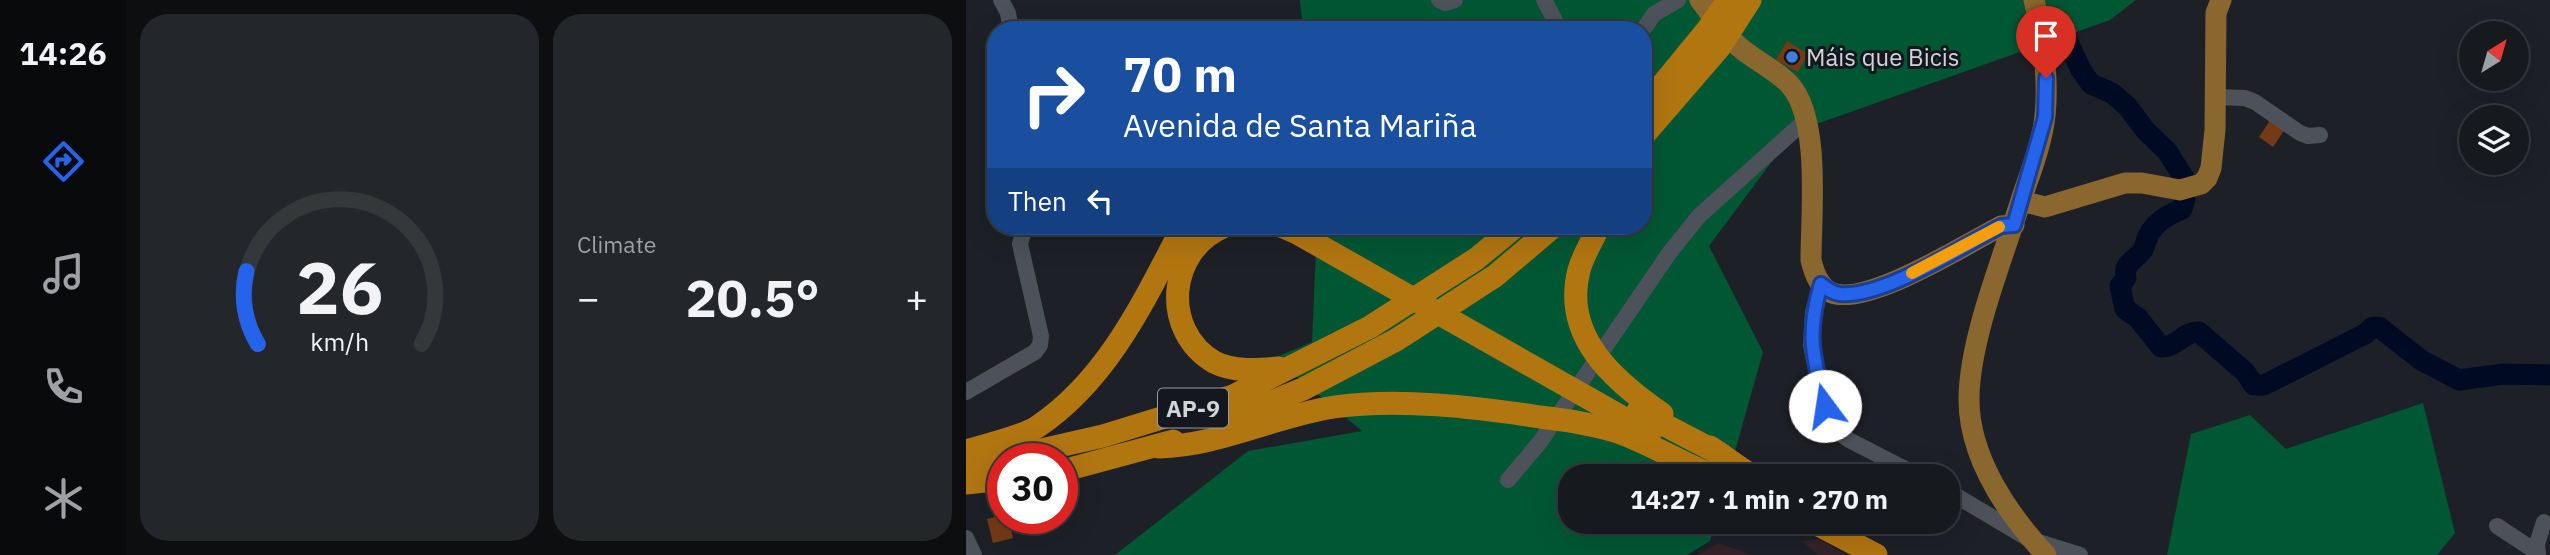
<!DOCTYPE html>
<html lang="en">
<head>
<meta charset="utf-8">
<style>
  :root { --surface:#16191d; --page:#23262a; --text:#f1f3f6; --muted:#9ea0a4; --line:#35383b; --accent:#2563eb }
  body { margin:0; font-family:"IBM Plex Sans",sans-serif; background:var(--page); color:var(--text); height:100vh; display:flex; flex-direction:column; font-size:26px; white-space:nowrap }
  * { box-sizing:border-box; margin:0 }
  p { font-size:23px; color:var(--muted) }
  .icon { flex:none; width:38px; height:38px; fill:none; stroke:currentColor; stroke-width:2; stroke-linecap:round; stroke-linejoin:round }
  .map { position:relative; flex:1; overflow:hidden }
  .side { display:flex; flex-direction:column; gap:14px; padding:14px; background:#0c0e10; width:840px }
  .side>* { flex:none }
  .banner { position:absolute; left:21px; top:21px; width:665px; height:214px; border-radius:28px; box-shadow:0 7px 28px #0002,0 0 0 2px var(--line); background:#1a4fa0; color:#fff; overflow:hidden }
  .needle { width:46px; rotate:37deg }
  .tools { position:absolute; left:1493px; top:21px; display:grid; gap:14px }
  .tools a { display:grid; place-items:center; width:70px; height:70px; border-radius:50%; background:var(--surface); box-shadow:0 7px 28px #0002,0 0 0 2px var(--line); font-size:35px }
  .speed { position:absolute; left:21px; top:443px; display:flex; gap:14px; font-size:35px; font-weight:700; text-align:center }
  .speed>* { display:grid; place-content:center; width:91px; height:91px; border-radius:50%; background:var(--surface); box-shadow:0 7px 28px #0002,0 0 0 2px var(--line); line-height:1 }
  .speed .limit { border:10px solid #d22; background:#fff; color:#111 }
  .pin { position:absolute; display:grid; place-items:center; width:60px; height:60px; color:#fff; margin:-72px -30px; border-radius:50% 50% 50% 0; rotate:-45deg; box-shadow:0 0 7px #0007 }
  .pin .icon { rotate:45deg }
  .me { position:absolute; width:77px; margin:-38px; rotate:346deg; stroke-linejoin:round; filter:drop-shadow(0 0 5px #0008) }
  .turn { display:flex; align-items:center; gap:24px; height:147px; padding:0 21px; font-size:32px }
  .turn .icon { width:91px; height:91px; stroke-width:2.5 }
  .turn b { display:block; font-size:49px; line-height:60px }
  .then { display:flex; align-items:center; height:66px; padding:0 21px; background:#0003; gap:14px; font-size:26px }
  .big { font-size:52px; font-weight:800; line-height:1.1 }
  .side .tile { flex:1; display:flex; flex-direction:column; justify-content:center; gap:10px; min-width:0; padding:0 24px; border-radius:28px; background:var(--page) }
  .side .dial { align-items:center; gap:0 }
  .dial svg { height:182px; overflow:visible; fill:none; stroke:var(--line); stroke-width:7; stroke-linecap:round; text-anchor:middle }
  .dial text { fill:var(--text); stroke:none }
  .heat { display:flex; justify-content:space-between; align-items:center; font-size:38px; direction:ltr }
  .side .tiles { flex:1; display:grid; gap:14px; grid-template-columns:repeat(2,1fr) }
  .trip { position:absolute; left:592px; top:464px; width:402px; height:70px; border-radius:28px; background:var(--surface); box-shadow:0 7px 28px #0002,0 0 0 2px var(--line); font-weight:800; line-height:70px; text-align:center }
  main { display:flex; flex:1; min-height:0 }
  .tabs { display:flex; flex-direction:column; width:126px; justify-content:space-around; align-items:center; background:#090a0c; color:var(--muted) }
  .tabs .icon { width:49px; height:49px }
  .tabs .active { color:var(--accent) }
  .tabs b { font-size:32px; color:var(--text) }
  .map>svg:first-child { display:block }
  .commercial { fill:#342228 }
  .forest { fill:#005733 }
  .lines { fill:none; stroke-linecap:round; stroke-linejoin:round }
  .river { stroke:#000b23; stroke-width:21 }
  .building { fill:#753a15 }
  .minor { stroke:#4d5159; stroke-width:16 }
  .major { stroke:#8a672e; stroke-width:21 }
  .highway { stroke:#b27611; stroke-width:23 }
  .route-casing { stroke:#184099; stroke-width:18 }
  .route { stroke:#2563eb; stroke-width:12 }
  .slow { stroke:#f59e0b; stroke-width:12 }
  .shop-dot { fill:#3f7fe0; stroke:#14171d; stroke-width:2.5 }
  .labels { text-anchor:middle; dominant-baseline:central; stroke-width:6; stroke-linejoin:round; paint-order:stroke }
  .shield { fill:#14171d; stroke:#999ba0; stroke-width:2 }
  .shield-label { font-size:23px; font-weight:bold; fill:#d2d4d8 }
  .poi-label { font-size:24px; fill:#d2d4d8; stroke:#14171d; text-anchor:start }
</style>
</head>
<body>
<main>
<nav class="tabs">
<b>14:26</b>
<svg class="icon active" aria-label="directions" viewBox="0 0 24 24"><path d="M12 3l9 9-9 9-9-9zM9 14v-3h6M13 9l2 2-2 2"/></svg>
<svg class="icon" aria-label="music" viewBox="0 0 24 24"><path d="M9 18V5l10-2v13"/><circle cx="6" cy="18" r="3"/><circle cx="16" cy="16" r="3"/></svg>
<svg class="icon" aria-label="phone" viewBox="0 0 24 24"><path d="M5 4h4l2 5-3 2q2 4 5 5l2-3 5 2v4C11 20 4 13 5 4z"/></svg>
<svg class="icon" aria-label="climate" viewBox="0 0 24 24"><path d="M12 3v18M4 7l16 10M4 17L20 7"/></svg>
</nav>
<section class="side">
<div class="tiles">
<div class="tile dial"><svg viewBox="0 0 100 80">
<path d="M14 69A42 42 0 1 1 86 69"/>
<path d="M14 69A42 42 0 0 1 9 37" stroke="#2563eb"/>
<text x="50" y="56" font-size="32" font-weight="700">26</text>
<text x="50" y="72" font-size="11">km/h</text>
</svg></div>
<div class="tile"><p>Climate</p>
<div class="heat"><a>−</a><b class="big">20.5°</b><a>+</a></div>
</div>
</div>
</section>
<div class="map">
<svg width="1584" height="555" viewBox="0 0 1584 555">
  <rect width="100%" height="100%" fill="#1d2127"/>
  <!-- commercial -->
  <g class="commercial">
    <polygon points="853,539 880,555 852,555 836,541"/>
    <polygon points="752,543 786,555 730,555"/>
  </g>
  <!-- forest -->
  <g class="forest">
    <polygon points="334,0 1170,0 1144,20 828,132 743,246 797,352 762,476 604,476 604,522 749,522 744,541 721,555 149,555 282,451 396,431 308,358 346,342 351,226 677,226 677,30 337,30"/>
    <polygon points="1457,403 1489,533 1471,555 1201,555 1225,434 1284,415 1320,449"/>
  </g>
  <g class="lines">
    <!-- river -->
    <g class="river">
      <polyline points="1092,21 1115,70 1125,84 1146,93 1162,107 1179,130 1201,151 1218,178"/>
      <path d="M1219,199L1216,209C1202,215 1189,222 1182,236C1180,241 1179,247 1176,251C1168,261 1157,263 1160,278L1154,286L1159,309L1172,318L1195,347C1210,348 1218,331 1233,332L1279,372L1288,385H1298L1399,334L1407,327H1413L1455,360L1493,380L1537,374L1584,375"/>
    </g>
  </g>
  <!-- building -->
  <g class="building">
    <polygon points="821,41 842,54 832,72 810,60"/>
    <polygon points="1305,119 1319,129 1307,147 1293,137"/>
    <polygon points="443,226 462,226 461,232 442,228"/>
    <polygon points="37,515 37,518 43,518 47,538 27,543 21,519"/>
  </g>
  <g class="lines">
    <!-- minor -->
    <g class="minor">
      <polyline points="35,0 42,13 45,30"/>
      <polyline points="473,0 479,3 489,0"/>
      <polyline points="578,0 594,30"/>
      <polyline points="677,30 688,14 712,0"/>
      <polyline points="1250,97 1279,98 1289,102 1334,133 1342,136 1354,135"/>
      <polyline points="855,284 847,312 845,345 847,355 863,420 873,433 883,440 953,476"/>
      <polyline points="0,392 69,352 74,345 75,336 54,244 59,226"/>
      <polyline points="542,480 574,442 704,252 733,216 841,119"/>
      <polyline points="982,491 1063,539 1114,555"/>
      <polyline points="1531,526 1572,553"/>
      <polyline points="0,538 8,555"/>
      <polyline points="1572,555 1571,544 1578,522"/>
    </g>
    <!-- major -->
    <g class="major">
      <path d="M734,0C745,14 755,30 768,42C784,59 809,68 824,85C855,120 845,214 845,260C848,272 852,285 864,292C898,309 1002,243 1035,226L1048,225"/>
      <path d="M1068,0C1077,37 1083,77 1079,116C1076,143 1065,171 1056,197C1038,255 1004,337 1003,397C1002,456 1041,513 1080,555"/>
      <polyline points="1055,201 1079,207 1159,183 1176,183 1214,190 1235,184 1241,178 1245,168 1249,130 1250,13 1255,0"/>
    </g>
    <!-- highway -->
    <g class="highway">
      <polyline points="677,108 742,29 762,0"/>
      <polyline points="677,136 753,48 784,0"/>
      <path d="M259,226C202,249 194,330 248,362C267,372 292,370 313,368"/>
      <polyline points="315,226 331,233 684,433"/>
      <path d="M633,226C627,240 617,255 613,270C596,336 647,380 696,414"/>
      <polyline points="672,411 756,455"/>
      <polyline points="255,422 337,389 430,340 529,276 588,226"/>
      <path d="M193,447C252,446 309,416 368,407C433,398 509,407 574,417C600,420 627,424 652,432C685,444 715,463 748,476"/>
      <polyline points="744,447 786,476"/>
      <path d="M0,451C19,445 56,437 71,427C141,380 177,303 215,230L221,226"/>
      <polyline points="40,458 137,436 267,396 404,327 510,259 550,226"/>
      <polyline points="0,466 37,459"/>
      <polyline points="96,471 207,441"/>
      <polyline points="0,483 37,479"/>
      <polyline points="847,522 910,555"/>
    </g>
  </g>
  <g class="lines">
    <!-- route casing -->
    <g class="route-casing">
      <path id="route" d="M859,406C847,355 840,336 855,284C861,289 866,293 874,294C917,298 996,246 1035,226L1048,225L1079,117L1080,78"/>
    </g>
    <!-- route -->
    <use href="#route" class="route"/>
    <!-- slow -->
    <polyline class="slow" points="946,273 1033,227"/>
  </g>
  <!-- markers -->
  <circle class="shop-dot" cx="826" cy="57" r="7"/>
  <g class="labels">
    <!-- shield labels -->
    <rect class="shield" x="192" y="388.5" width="70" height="39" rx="5"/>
    <g class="shield-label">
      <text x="227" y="408">AP-9</text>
    </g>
    <!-- poi labels -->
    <g class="poi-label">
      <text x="840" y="57">Máis que Bicis</text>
    </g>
  </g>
</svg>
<div class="tools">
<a><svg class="needle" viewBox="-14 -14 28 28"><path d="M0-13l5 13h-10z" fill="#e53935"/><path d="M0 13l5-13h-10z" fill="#9ea0a4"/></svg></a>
<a><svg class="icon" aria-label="layers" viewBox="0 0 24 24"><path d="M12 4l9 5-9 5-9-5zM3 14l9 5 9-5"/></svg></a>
</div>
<div class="speed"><div class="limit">30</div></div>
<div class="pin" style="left:1080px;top:78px;background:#d93025"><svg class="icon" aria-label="arrive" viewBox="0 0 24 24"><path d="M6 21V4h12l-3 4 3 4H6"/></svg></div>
<svg class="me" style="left:859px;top:406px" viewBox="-20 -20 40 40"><circle r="19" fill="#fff"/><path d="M0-13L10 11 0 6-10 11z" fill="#2563eb"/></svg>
<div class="trip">14:27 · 1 min · 270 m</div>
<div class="banner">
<div class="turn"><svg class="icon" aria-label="right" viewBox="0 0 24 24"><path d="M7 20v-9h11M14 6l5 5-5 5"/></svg><div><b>70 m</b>Avenida de Santa Mariña</div></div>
<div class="then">Then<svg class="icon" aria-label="left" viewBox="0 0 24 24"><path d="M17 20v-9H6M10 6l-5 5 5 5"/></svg></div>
</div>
</div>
</main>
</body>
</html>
